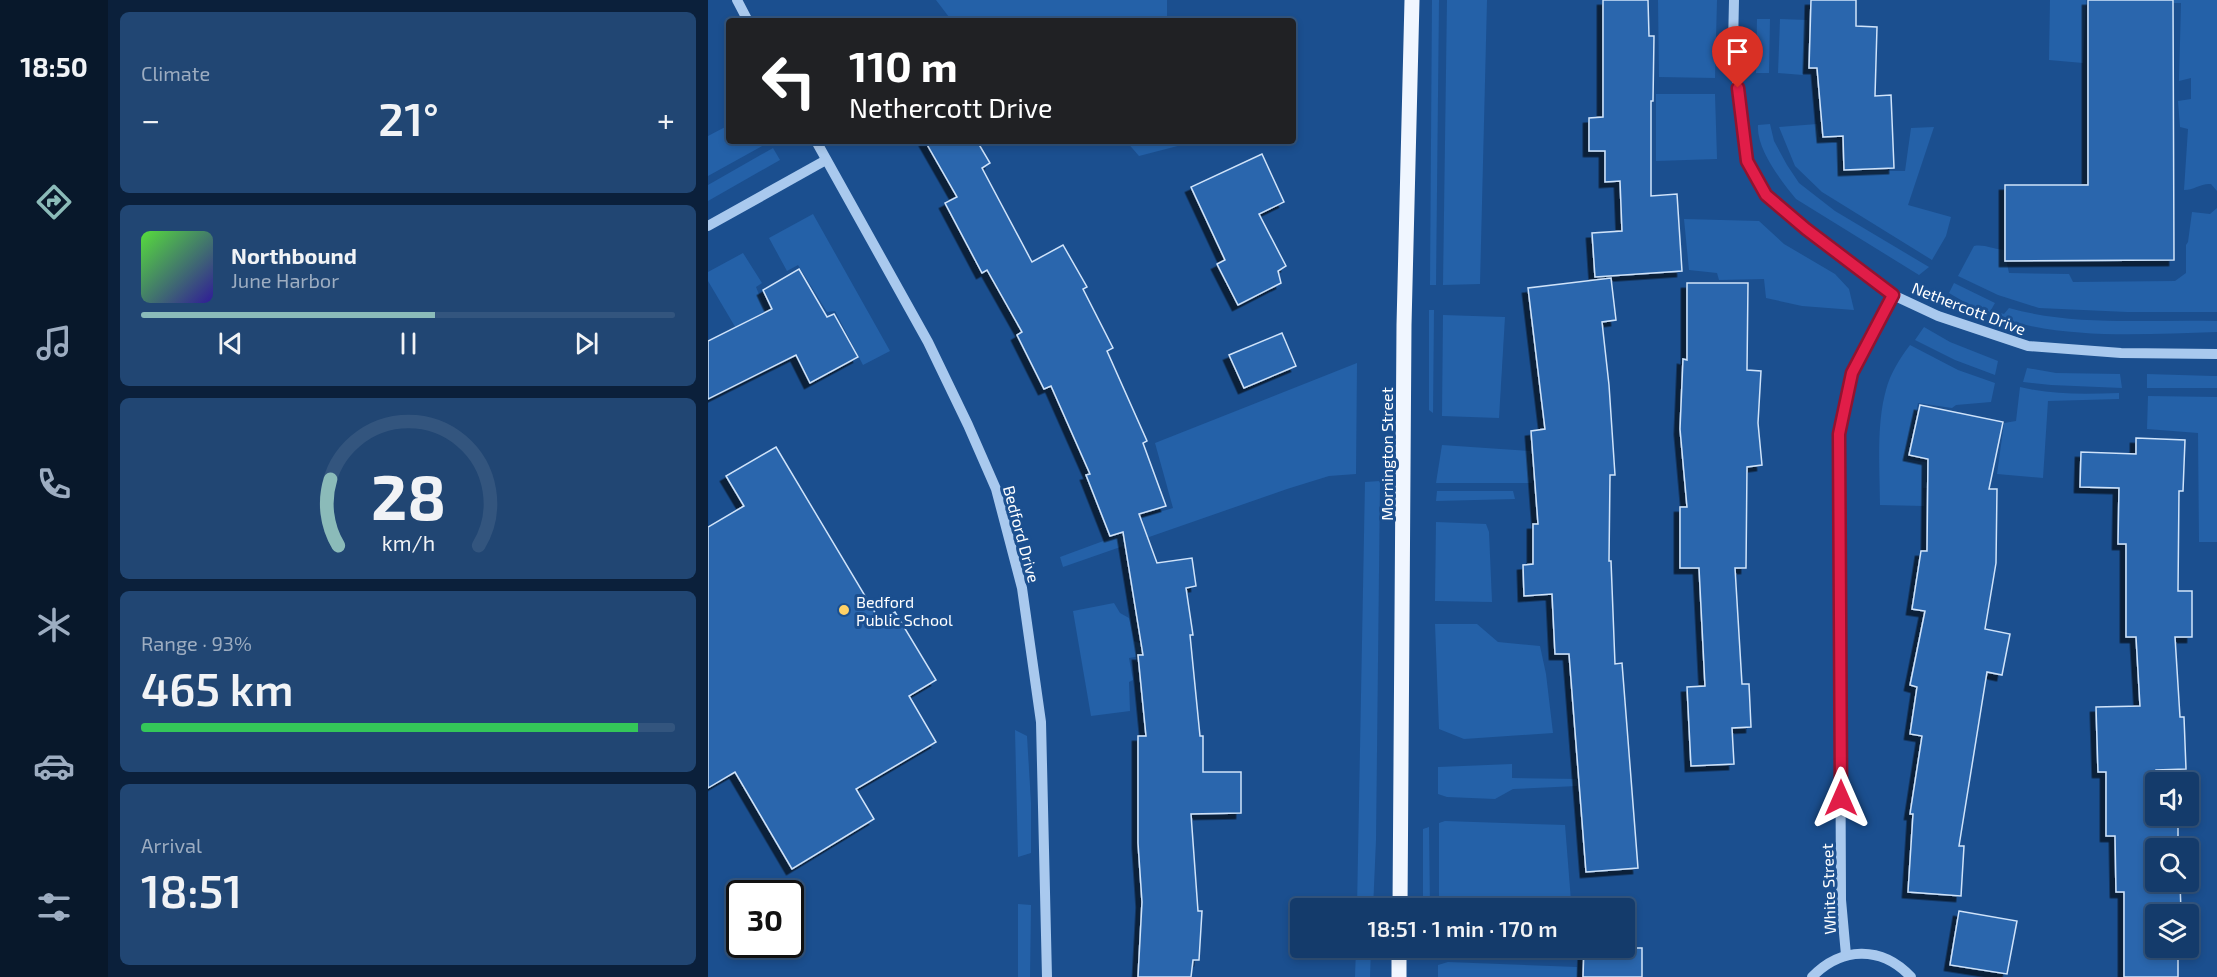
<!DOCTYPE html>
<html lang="en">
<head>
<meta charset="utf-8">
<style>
  :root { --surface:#143b6b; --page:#214673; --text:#f1f3f6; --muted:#9dadc1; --line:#33557e; --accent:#8bbbb9 }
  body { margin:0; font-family:"Exo 2",sans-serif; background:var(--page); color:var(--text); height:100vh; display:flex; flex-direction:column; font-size:22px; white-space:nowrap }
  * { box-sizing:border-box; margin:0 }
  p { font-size:20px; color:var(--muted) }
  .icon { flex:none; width:33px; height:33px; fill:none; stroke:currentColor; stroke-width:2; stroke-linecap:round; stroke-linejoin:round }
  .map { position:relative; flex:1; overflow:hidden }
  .panel { display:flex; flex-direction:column; gap:12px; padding:12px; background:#0b203b; width:600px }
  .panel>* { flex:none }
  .banner { position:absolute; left:18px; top:18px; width:570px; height:126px; border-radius:6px; box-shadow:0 3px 9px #0003,0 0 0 2px var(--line); background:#202124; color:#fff; overflow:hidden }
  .controls { position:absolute; left:1437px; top:772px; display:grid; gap:12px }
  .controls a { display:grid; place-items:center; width:54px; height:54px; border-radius:6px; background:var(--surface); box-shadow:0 3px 9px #0003,0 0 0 2px var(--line); font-size:30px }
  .speed { position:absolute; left:18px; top:880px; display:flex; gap:12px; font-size:30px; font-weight:700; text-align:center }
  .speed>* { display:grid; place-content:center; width:78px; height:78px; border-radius:50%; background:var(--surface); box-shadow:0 3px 9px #0003,0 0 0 2px var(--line); line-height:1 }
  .speed .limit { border:3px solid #111; border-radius:9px; background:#fff; color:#111 }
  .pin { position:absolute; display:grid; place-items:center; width:51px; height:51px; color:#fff; margin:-62px -26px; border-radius:50% 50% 50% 0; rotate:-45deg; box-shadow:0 0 6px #0007 }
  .pin .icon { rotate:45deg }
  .me { position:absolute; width:66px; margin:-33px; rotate:0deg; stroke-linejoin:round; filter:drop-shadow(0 0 4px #0008) }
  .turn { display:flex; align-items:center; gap:21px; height:126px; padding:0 24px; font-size:27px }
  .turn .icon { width:78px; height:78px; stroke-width:2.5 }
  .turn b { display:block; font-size:42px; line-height:51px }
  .big { font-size:45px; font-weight:600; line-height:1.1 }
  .panel .card { flex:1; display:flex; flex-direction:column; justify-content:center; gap:9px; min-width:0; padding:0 21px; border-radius:9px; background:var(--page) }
  .panel .dial { align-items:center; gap:0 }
  .dial svg { height:156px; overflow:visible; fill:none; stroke:var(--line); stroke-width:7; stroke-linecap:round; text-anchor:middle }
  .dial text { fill:var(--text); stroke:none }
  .song { display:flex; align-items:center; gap:18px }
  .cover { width:72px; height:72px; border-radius:9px; background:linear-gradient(135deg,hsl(110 70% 55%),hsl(250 70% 35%)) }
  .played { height:6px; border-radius:3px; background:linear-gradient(90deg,var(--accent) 55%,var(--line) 55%) }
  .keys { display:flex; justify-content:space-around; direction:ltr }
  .heat { display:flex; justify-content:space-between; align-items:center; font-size:33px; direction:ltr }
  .charge { height:9px; border-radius:4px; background:linear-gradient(90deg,#34c759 93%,var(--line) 0) }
  .trip { position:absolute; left:582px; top:898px; width:345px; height:60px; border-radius:6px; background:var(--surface); box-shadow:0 3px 9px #0003,0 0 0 2px var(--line); font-weight:600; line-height:60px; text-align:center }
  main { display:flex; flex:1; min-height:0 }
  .tabs { display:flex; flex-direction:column; width:108px; justify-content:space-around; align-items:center; background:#08182b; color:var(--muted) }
  .tabs .icon { width:42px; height:42px }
  .tabs .current { color:var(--accent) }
  .tabs b { font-size:27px; color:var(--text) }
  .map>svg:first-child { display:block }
  .green { fill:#2461a8 }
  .building { fill:#2a66ad; stroke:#cfe3fa; stroke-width:1.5; filter:url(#shadow) }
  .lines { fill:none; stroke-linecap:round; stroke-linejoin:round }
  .minor { stroke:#a9c9ee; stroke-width:10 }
  .major { stroke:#f0f6ff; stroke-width:15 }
  .route-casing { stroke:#92132f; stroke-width:15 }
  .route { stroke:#e11d48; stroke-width:10 }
  .poi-dot { fill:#ffd166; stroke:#1b4f8f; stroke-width:2 }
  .labels { text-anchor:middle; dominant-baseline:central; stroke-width:6; stroke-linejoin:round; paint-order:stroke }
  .street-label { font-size:16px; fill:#fff; stroke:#1b4f8f }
  .poi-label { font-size:16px; fill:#fff; stroke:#1b4f8f; text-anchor:start }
</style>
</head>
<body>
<main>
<nav class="tabs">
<b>18:50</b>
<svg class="icon current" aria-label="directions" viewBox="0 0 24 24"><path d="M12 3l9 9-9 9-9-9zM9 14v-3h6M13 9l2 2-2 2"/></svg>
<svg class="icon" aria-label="music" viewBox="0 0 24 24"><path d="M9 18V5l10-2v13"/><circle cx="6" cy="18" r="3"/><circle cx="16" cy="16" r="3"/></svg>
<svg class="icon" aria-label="phone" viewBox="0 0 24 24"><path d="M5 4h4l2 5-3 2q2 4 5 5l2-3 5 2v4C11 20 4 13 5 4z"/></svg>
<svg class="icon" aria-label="climate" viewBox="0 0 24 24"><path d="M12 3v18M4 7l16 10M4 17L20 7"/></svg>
<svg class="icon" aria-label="car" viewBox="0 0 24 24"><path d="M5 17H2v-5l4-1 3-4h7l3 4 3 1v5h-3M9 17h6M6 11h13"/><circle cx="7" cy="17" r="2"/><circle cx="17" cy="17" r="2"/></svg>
<svg class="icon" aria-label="filters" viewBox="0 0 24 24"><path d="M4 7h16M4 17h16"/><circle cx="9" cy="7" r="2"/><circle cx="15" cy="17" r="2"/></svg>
</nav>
<section class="panel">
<div class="card"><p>Climate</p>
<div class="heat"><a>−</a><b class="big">21°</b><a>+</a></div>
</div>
<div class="card">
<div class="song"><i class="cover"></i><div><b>Northbound</b><p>June Harbor</p></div></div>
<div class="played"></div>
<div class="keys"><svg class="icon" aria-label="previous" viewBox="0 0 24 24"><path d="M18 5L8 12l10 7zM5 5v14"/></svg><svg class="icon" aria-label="pause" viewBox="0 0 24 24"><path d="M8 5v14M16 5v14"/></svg><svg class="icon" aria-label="next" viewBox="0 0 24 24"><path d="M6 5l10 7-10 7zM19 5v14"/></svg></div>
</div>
<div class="card dial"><svg viewBox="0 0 100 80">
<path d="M14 69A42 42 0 1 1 86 69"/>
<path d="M14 69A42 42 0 0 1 10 35" stroke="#8bbbb9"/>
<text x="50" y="56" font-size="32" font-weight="700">28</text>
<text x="50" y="72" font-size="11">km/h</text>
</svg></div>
<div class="card"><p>Range · 93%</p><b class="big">465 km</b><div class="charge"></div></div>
<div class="card"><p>Arrival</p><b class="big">18:51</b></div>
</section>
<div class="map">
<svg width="1509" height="977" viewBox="0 0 1509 977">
  <defs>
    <filter id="shadow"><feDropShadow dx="-5.5" dy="5.5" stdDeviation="0" flood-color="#0009"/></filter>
  </defs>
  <rect width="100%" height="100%" fill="#1b4f8f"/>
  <!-- green -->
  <g class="green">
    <polygon points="228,0 459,0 459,21 301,21 299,18 244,21"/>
    <polygon points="724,0 731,0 728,285 722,285"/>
    <polygon points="739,0 779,0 772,284 735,285"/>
    <polygon points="950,0 1009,0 1007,78 951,77"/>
    <polygon points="1342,0 1378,0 1375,63 1341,60"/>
    <path d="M1426,0H1509V191L1503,184C1493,183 1486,190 1476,190L1480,129L1472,127L1470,101L1483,99V78L1471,81L1473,3H1429Z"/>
    <polygon points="1049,19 1062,19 1061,73 1048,73"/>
    <polygon points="1072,19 1099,20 1095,75 1070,73"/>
    <polygon points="948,94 1007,94 1009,159 948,161"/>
    <path d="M1062,124L1066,141L1079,165L1091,183L1127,211L1221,267L1211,275L1088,199C1074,182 1048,149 1050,125Z"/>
    <polygon points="1109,124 1111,137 1132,140 1134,171 1197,171 1203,128 1226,127 1200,205 1243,217 1238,236 1224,260 1114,192 1087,166 1071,127"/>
    <polygon points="21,125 21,141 63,141 0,176 0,136"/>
    <polygon points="418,141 489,141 431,156"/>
    <polygon points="65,148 72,160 0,201 0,185"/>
    <path d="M1509,208V312H1419L1331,308L1290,295L1250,276L1266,246C1276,244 1285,249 1296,250L1301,273L1361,274L1365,282L1467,281L1478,273V245L1480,242L1484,212L1502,214Z"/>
    <polygon points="105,214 182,351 155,365 127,311 119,312 90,265 79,271 61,238"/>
    <polygon points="976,219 1051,221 1076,244 1127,274 1141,289 1146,310 1094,306 1058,298 1056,279 1011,280 1009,273 981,270"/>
    <polygon points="35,253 54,283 48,287 59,314 29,330 0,281 0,272"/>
    <path d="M1246,283L1287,303L1283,310L1296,314L1301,308C1368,327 1440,319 1509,321V332C1439,334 1363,340 1295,319C1275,313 1258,303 1241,293Z"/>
    <polygon points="721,310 726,310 725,413 721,410"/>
    <polygon points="735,315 797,317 791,418 734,416"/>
    <polygon points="1216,327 1242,342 1290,361 1287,375 1247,360 1207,340"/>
    <path d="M1202,345L1250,370L1287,383L1283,402L1248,405L1244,408L1210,403L1199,459L1278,473L1276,485L1215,488L1216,506L1172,505C1172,469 1168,425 1178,390C1182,374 1192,358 1202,345Z"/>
    <polygon points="649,363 648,474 621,476 579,489 355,567 352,557 436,526 434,517 465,508 447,443"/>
    <polygon points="1319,368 1348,373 1412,374 1414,388 1343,385 1315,382"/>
    <polygon points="1439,374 1505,376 1509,376 1509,388 1439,388"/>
    <path d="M1312,387C1344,395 1378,394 1411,393V399L1340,401L1335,478L1289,474L1296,423L1308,421Z"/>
    <polygon points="1440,396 1509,397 1509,542 1491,542 1490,433 1439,429"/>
    <polygon points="734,445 822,451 824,483 728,483"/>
    <polygon points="672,481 668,840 665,909 649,909 657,482"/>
    <polygon points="729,491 805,491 807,499 728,501"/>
    <polygon points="728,522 778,524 781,532 784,602 727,601"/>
    <polygon points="406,603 412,613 421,618 426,641 431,643 472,640 473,649 421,658 425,680 421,682 422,711 383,716 365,611"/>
    <polygon points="727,624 769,624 790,642 832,646 838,674 845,733 756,739 731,729"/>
    <polygon points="307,730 319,736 323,803 323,853 310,857"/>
    <polygon points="804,764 804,778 871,779 869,786 805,789 787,799 739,797 730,794 730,767"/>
    <polygon points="737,821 857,825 863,901 849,909 731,909 731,823"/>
    <polygon points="721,827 722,909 715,909 715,829"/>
    <polygon points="310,904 323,905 322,977 310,977"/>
    <polygon points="648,948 663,948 662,977 647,977"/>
    <polygon points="740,962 869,967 869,977 730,977 730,965"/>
  </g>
  <!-- building -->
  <g class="building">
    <polygon points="895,0 940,0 941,36 946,36 945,101 943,101 943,196 969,194 974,271 887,277 884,233 914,231 912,181 897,182 897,151 881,151 881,118 895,117"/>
    <polygon points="1103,0 1148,0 1148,26 1169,27 1167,96 1183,95 1186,168 1136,170 1135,136 1115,137 1109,68 1101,68"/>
    <polygon points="1380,0 1465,0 1466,260 1297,261 1297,185 1380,185"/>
    <polygon points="217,141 269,141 282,163 274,168 324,262 355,245 379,287 375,289 405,348 399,351 439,441 435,443 458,506 431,514 449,563 484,558 488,586 478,588 485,635 482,635 492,736 495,736 495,772 533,772 533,813 483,814 490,911 494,911 491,960 485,960 483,977 430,977 434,902 430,843 430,736 438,736 430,655 435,655 415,532 402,536 378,475 382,474 343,386 336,389 309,335 314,332 279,270 274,273 237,203 249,197"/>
    <polygon points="554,154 576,202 551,214 578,266 570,271 573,283 530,305 509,264 517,260 483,187"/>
    <polygon points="91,269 119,317 126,314 150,357 102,383 88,355 0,399 0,341 64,309 55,290"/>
    <polygon points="903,278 908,320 894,322 901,385 907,475 902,475 901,561 903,561 907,664 914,663 930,868 878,872 861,654 847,654 844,594 816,596 815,565 825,564 825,524 830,524 823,431 837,429 820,288"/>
    <polygon points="979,283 1040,283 1039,370 1053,371 1050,423 1054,465 1039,467 1038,568 1027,568 1034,684 1041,684 1043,727 1024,728 1026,764 983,766 979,687 997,686 991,568 972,568 972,507 979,507 972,429 975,359 979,360"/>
    <polygon points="574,333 588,366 536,388 521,355"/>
    <polygon points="1212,405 1295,422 1281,489 1289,489 1288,563 1277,629 1302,634 1294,675 1279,672 1251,846 1256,846 1253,896 1200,892 1205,814 1202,814 1214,736 1202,734 1209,687 1202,685 1217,611 1204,609 1213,551 1219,551 1220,459 1201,455"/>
    <polygon points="1428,438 1477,440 1475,491 1471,491 1470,591 1484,591 1484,637 1467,637 1472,717 1476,717 1478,769 1448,770 1448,816 1470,816 1470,849 1448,849 1448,882 1472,882 1473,912 1469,912 1469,915 1448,915 1448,948 1470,948 1470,977 1416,977 1416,892 1408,892 1407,836 1398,836 1398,772 1390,772 1388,707 1432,706 1428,637 1418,637 1418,544 1410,544 1411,488 1372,487 1373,452 1428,454"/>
    <polygon points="68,447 172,621 187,612 228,680 201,696 228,742 148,789 166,819 84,869 27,772 0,788 0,527 36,506 18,476"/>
    <polygon points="1251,911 1309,921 1299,974 1242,965"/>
    <polygon points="876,948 934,948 934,977 875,977"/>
  </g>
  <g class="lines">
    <!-- minor -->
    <g class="minor">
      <polyline points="29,0 40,21"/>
      <polyline points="1026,0 1025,46 1039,161 1058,195 1098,229 1185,295 1230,316 1320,346 1413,353 1509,354"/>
      <polyline points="108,141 220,342 260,425 288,489 314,588 333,722 339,977"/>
      <polyline points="0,226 118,160"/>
      <polyline points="1138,955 1133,900 1131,433 1144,373 1185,295"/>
      <path d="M1104,977C1133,947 1173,945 1203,977"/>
    </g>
    <!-- major -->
    <g class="major">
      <polyline points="692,909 696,325 704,0"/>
      <polyline points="691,977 691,948"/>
    </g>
  </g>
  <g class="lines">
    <!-- route casing -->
    <g class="route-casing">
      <polyline id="route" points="1030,88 1039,161 1058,195 1098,229 1185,295 1144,373 1131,434 1133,798"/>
    </g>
    <!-- route -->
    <use href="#route" class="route"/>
  </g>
  <!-- markers -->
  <circle class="poi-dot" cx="136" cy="610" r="6"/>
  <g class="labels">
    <!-- street labels -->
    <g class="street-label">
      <text transform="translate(1261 308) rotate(21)">Nethercott Drive</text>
      <text transform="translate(678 454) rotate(-90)">Mornington Street</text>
      <text transform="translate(314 534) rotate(75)">Bedford Drive</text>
      <text transform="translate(1120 889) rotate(-92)">White Street</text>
    </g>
    <!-- poi labels -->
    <g class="poi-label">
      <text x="148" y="601">Bedford<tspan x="148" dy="18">Public School</tspan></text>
    </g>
  </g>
</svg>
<div class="controls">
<a><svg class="icon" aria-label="sound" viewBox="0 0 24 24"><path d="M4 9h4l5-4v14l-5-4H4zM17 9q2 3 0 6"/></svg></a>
<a><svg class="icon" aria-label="search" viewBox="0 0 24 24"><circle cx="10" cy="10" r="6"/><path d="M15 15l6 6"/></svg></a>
<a><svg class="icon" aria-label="layers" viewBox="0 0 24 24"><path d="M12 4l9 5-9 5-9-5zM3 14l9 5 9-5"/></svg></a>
</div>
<div class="speed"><div class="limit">30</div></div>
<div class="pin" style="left:1030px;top:88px;background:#d93025"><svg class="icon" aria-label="arrive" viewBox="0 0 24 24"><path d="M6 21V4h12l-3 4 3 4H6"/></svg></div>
<svg class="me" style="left:1133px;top:798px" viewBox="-20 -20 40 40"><path d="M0-17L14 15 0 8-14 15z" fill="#e11d48" stroke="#fff" stroke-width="4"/></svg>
<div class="trip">18:51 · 1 min · 170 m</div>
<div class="banner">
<div class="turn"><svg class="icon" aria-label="left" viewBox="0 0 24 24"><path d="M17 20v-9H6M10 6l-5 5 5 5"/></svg><div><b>110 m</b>Nethercott Drive</div></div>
</div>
</div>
</main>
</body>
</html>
